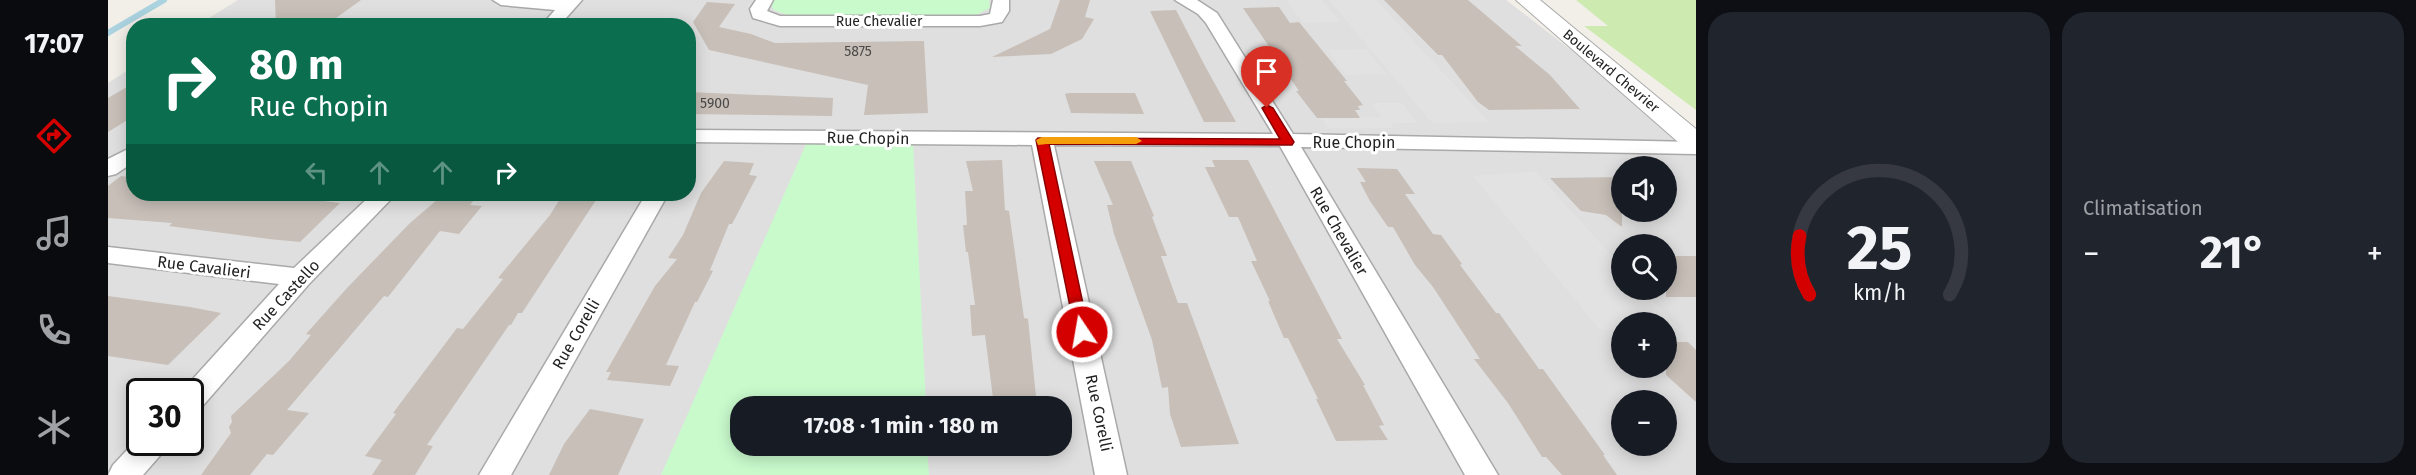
<!DOCTYPE html>
<html lang="fr">
<head>
<meta charset="utf-8">
<style>
  :root { --surface:#171b24; --page:#20242c; --text:#f1f3f6; --muted:#9ea1a6; --line:#363941; --accent:#d40000 }
  body { margin:0; font-family:"Fira Sans",sans-serif; background:var(--page); color:var(--text); height:100vh; display:flex; flex-direction:column; font-size:22px; white-space:nowrap }
  * { box-sizing:border-box; margin:0 }
  p { font-size:20px; color:var(--muted) }
  .icon { flex:none; width:33px; height:33px; fill:none; stroke:currentColor; stroke-width:2; stroke-linecap:round; stroke-linejoin:round }
  .map { position:relative; flex:1; overflow:hidden }
  .side { display:flex; flex-direction:column; gap:12px; padding:12px; background:#0d0f14; width:720px }
  .side>* { flex:none }
  .guide { position:absolute; left:18px; top:18px; width:570px; height:183px; border-radius:24px; box-shadow:0 3px 15px #0003; background:#0b6e4f; color:#fff; overflow:hidden }
  .controls { position:absolute; left:1503px; top:156px; display:grid; gap:12px }
  .controls a { display:grid; place-items:center; width:66px; height:66px; border-radius:50%; background:var(--surface); box-shadow:0 3px 15px #0003; font-size:30px }
  .speed { position:absolute; left:18px; top:378px; display:flex; gap:12px; font-size:30px; font-weight:700; text-align:center }
  .speed>* { display:grid; place-content:center; width:78px; height:78px; border-radius:50%; background:var(--surface); box-shadow:0 3px 15px #0003; line-height:1 }
  .speed .limit { border:3px solid #111; border-radius:9px; background:#fff; color:#111 }
  .pin { position:absolute; display:grid; place-items:center; width:51px; height:51px; color:#fff; margin:-62px -26px; border-radius:50% 50% 50% 0; rotate:-45deg; box-shadow:0 0 6px #0007 }
  .pin .icon { rotate:45deg }
  .me { position:absolute; width:66px; margin:-33px; rotate:348deg; stroke-linejoin:round; filter:drop-shadow(0 0 4px #0008) }
  .turn { display:flex; align-items:center; gap:21px; height:126px; padding:0 24px; font-size:27px }
  .turn .icon { width:78px; height:78px; stroke-width:2.5 }
  .turn b { display:block; font-size:42px; line-height:51px }
  .lanes { display:flex; align-items:center; height:57px; padding:0 24px; background:#0003; justify-content:center; gap:30px; direction:ltr }
  .lanes .off { opacity:.35 }
  .big { font-size:45px; font-weight:700; line-height:1.1 }
  .side .tile { flex:1; display:flex; flex-direction:column; justify-content:center; gap:9px; min-width:0; padding:0 21px; border-radius:24px; background:var(--page) }
  .side .dial { align-items:center; gap:0 }
  .dial svg { height:156px; overflow:visible; fill:none; stroke:var(--line); stroke-width:7; stroke-linecap:round; text-anchor:middle }
  .dial text { fill:var(--text); stroke:none }
  .heat { display:flex; justify-content:space-between; align-items:center; font-size:33px; direction:ltr }
  .side .tiles { flex:1; display:grid; gap:12px; grid-template-columns:repeat(2,1fr) }
  .trip { position:absolute; left:622px; top:396px; width:342px; height:60px; border-radius:24px; background:var(--surface); box-shadow:0 3px 15px #0003; font-weight:700; line-height:60px; text-align:center }
  main { display:flex; flex:1; min-height:0 }
  .tabs { display:flex; flex-direction:column; width:108px; justify-content:space-around; align-items:center; background:#090b0e; color:var(--muted) }
  .tabs .icon { width:42px; height:42px }
  .tabs .selected { color:var(--accent) }
  .tabs b { font-size:27px; color:var(--text) }
  .map>svg:first-child { display:block }
  .residential { fill:#e0dfdf; fill-rule:evenodd }
  .grass { fill:#cdebb0 }
  .park { fill:#c8facc }
  .parking { fill:#e2e2e2 }
  .lines { fill:none; stroke-linecap:round; stroke-linejoin:round }
  .stream { stroke:#aad3df; stroke-width:6 }
  .building { fill:#c7bfb8 }
  .minor-casing { stroke:#a9a9a9; stroke-width:3 }
  .tertiary-casing { stroke:#a9a9a9; stroke-width:2 }
  .minor { fill:#fff; fill-rule:evenodd }
  .tertiary { fill:#fff; fill-rule:evenodd }
  .route { fill:#d40000; stroke:#8a0000; stroke-width:1.5 }
  .slow { fill:#f59e0b }
  .labels { text-anchor:middle; dominant-baseline:central; stroke-width:6; stroke-linejoin:round; paint-order:stroke }
  .far-street-label { font-size:14px; fill:#222; stroke:#fff }
  .number-label { font-size:14px; fill:#4b4948 }
  .street-label { font-size:16px; fill:#222; stroke:#fff }
</style>
</head>
<body>
<main>
<nav class="tabs">
<b>17:07</b>
<svg class="icon selected" aria-label="directions" viewBox="0 0 24 24"><path d="M12 3l9 9-9 9-9-9zM9 14v-3h6M13 9l2 2-2 2"/></svg>
<svg class="icon" aria-label="music" viewBox="0 0 24 24"><path d="M9 18V5l10-2v13"/><circle cx="6" cy="18" r="3"/><circle cx="16" cy="16" r="3"/></svg>
<svg class="icon" aria-label="phone" viewBox="0 0 24 24"><path d="M5 4h4l2 5-3 2q2 4 5 5l2-3 5 2v4C11 20 4 13 5 4z"/></svg>
<svg class="icon" aria-label="climate" viewBox="0 0 24 24"><path d="M12 3v18M4 7l16 10M4 17L20 7"/></svg>
</nav>
<div class="map">
<svg width="1588" height="475" viewBox="0 0 1588 475">
  <rect width="100%" height="100%" fill="#f2efe9"/>
  <!-- residential -->
  <path class="residential" d="M130,0H1398L1588,146V475H0V83L25,67L26,194H580V26L90,25ZM1514,166H1558V212H1514ZM1514,244H1558V290H1514ZM1514,322H1558V368H1514ZM32,392H82V442H32ZM1514,400H1558V446H1514ZM633,406H954V446H633Z"/>
  <!-- grass -->
  <polygon class="grass" points="1468,0 1588,0 1588,110 1476,26 1500,26"/>
  <!-- park -->
  <g class="park">
    <polygon points="665,0 881,0 882,8 866,16 679,15 666,10 662,3"/>
    <polygon points="699,142 805,142 818,406 633,406 633,446 819,446 821,475 553,475"/>
  </g>
  <!-- parking -->
  <g class="parking">
    <polygon points="1178,0 1214,0 1233,22 1195,23"/>
    <polygon points="1221,0 1268,0 1381,122 1324,123"/>
    <polygon points="1258,49 1279,74 1238,75 1219,50"/>
    <polygon points="1264,103 1294,103 1309,123 1283,123 1285,128 1220,128 1213,118 1273,117"/>
    <polygon points="1427,171 1513,266 1514,290 1535,290 1570,328 1559,329 1558,322 1514,322 1513,330 1492,330 1365,176"/>
  </g>
  <g class="lines">
    <!-- stream -->
    <polyline class="stream" points="0,33 56,0"/>
  </g>
  <!-- building -->
  <g class="building">
    <polygon points="167,0 253,0 217,26 168,26"/>
    <polygon points="952,0 982,0 977,17 986,19 974,39 943,54 884,57 942,29"/>
    <polygon points="1276,0 1360,0 1414,46 1407,46 1442,75 1472,109 1381,110 1370,102 1334,55 1330,55"/>
    <polygon points="599,2 627,4 611,27 643,34 667,43 816,41 820,113 756,115 760,85 601,50 585,22"/>
    <polygon points="1171,7 1182,23 1191,22 1239,81 1236,81 1255,105 1250,106 1252,110 1247,110 1252,118 1209,118 1188,91 1191,91 1135,8"/>
    <polygon points="1068,10 1097,66 1128,122 1096,122 1042,11"/>
    <polygon points="26,83 26,116 0,132 0,98"/>
    <polygon points="580,92 725,98 724,116 580,114"/>
    <polygon points="961,93 1027,93 1036,114 963,113 957,94"/>
    <polygon points="894,160 897,210 901,211 916,318 920,319 929,406 886,406 877,335 864,336 862,305 867,305 860,252 858,252 855,225 859,225 857,191 865,191 858,161"/>
    <polygon points="1104,160 1140,160 1234,339 1229,339 1257,385 1255,385 1276,425 1271,426 1280,440 1228,441 1208,399 1210,399 1180,338 1176,338 1160,301 1162,301 1143,261 1149,261 1130,217 1121,217 1097,167 1107,167"/>
    <polygon points="616,161 646,163 641,175 649,176 624,224 621,224 602,270 605,271 589,302 587,302 558,365 571,366 562,386 499,380 503,372 498,372 547,286 569,259 560,258 575,235 593,193"/>
    <polygon points="986,161 1023,161 1046,216 1044,217 1059,256 1053,256 1070,303 1079,303 1131,444 1073,447 1062,414 1060,387 1054,388 1044,340 1006,234 999,205 1005,205"/>
    <polygon points="1249,168 1289,169 1307,194 1297,194 1325,234 1333,235 1354,264 1352,265 1388,313 1391,313 1431,369 1435,369 1497,455 1495,455 1509,475 1454,475 1438,457 1434,457 1400,403 1366,359 1372,359 1325,287 1307,265 1285,227 1280,227 1262,201 1252,182 1258,182"/>
    <polygon points="13,176 26,178 26,194 156,194 232,203 192,242 161,239 61,226 64,223 0,218 0,186"/>
    <polygon points="1514,177 1514,227 1498,215 1473,211 1442,178"/>
    <polygon points="336,194 371,194 362,205 374,206 351,234 332,231 280,297 276,296 179,410 201,413 165,455 159,454 142,475 93,475 123,433 121,427 124,422 123,416 181,361 203,335 198,334 239,288 302,223"/>
    <polygon points="455,194 492,194 414,313 410,313 403,325 401,325 319,445 325,446 307,475 264,475 274,460 257,456 288,414 285,413 349,328 355,329 395,279 390,278 442,215"/>
    <rect x="1558" y="256" width="30" height="41"/>
    <polygon points="0,296 82,307 113,313 60,365 0,356"/>
    <polygon points="1558,342 1580,342 1588,350 1588,402 1558,375"/>
    <polygon points="482,409 536,419 510,475 441,475 456,444"/>
  </g>
  <g class="lines">
    <!-- minor casing -->
    <g class="minor-casing">
      <g id="minor">
        <polygon points="385,0 474,0 451,26 433,26 447,10 393,5"/>
        <polygon points="648,0 665,0 659,11 672,16 872,16 882,14 885,0 901,0 901,11 894,22 872,26 672,26 645,18 642,9"/>
        <polygon points="1067,0 1089,0 1109,13 1185,134 1588,142 1588,154 1193,147 1390,475 1357,475 1172,146 946,145 1019,475 987,475 924,145 580,142 580,130 1165,134 1098,23 1090,14"/>
        <polygon points="26,146 26,162 8,174 0,176 0,159"/>
        <polygon points="264,194 288,194 201,284 92,409 82,413 82,392 73,392 171,284 0,263 0,247 186,268"/>
        <polygon points="538,194 560,194 403,475 371,475"/>
        <polygon points="32,436 32,442 60,442 56,451 35,475 0,475 5,465"/>
      </g>
    </g>
    <!-- tertiary casing -->
    <g class="tertiary-casing">
      <polygon id="tertiary" points="1408,0 1432,0 1588,129 1588,151 1578,149"/>
    </g>
    <!-- minor -->
    <use href="#minor" class="minor"/>
    <!-- tertiary -->
    <use href="#tertiary" class="tertiary"/>
  </g>
  <!-- route -->
  <polygon class="route" points="1159,105 1165,108 1186,142 1184,145 941,144 981,332 979,336 968,336 928,140 930,138 1172,139 1154,108"/>
  <!-- slow -->
  <polygon class="slow" points="934,137 1028,137 1034,141 1028,144 939,144 930,145 928,140"/>
  <g class="labels">
    <!-- far-street labels -->
    <g class="far-street-label">
      <text x="771" y="21">Rue Chevalier</text>
      <text transform="translate(1503 71) rotate(40)">Boulevard Chevrier</text>
    </g>
    <!-- number labels -->
    <g class="number-label">
      <text x="750" y="51">5875</text>
      <text x="607" y="103">5900</text>
    </g>
    <!-- street labels -->
    <g class="street-label">
      <text transform="translate(760 138) rotate(1)">Rue Chopin</text>
      <text x="1246" y="142">Rue Chopin</text>
      <text transform="translate(1231 231) rotate(60)">Rue Chevalier</text>
      <text transform="translate(96 267) rotate(7)">Rue Cavalieri</text>
      <text transform="translate(178 295) rotate(-47)">Rue Castello</text>
      <text transform="translate(468 334) rotate(-60)">Rue Corelli</text>
      <text transform="translate(991 413) rotate(78)">Rue Corelli</text>
    </g>
  </g>
</svg>
<div class="controls">
<a><svg class="icon" aria-label="sound" viewBox="0 0 24 24"><path d="M4 9h4l5-4v14l-5-4H4zM17 9q2 3 0 6"/></svg></a>
<a><svg class="icon" aria-label="search" viewBox="0 0 24 24"><circle cx="10" cy="10" r="6"/><path d="M15 15l6 6"/></svg></a>
<a>+</a>
<a>−</a>
</div>
<div class="speed"><div class="limit">30</div></div>
<div class="pin" style="left:1159px;top:108px;background:#d93025"><svg class="icon" aria-label="arrive" viewBox="0 0 24 24"><path d="M6 21V4h12l-3 4 3 4H6"/></svg></div>
<svg class="me" style="left:974px;top:332px" viewBox="-20 -20 40 40"><circle r="17" fill="#d40000" stroke="#fff" stroke-width="3"/><path d="M0-11L8 9 0 5-8 9z" fill="#fff"/></svg>
<div class="trip">17:08 · 1 min · 180 m</div>
<div class="guide">
<div class="turn"><svg class="icon" aria-label="right" viewBox="0 0 24 24"><path d="M7 20v-9h11M14 6l5 5-5 5"/></svg><div><b>80 m</b>Rue Chopin</div></div>
<div class="lanes"><svg class="icon off" aria-label="left" viewBox="0 0 24 24"><path d="M17 20v-9H6M10 6l-5 5 5 5"/></svg><svg class="icon off" aria-label="ahead" viewBox="0 0 24 24"><path d="M12 20V5M6 11l6-6 6 6"/></svg><svg class="icon off" aria-label="ahead" viewBox="0 0 24 24"><path d="M12 20V5M6 11l6-6 6 6"/></svg><svg class="icon" aria-label="right" viewBox="0 0 24 24"><path d="M7 20v-9h11M14 6l5 5-5 5"/></svg></div>
</div>
</div>
<section class="side">
<div class="tiles">
<div class="tile dial"><svg viewBox="0 0 100 80">
<path d="M14 69A42 42 0 1 1 86 69"/>
<path d="M14 69A42 42 0 0 1 9 39" stroke="#d40000"/>
<text x="50" y="56" font-size="32" font-weight="700">25</text>
<text x="50" y="72" font-size="11">km/h</text>
</svg></div>
<div class="tile"><p>Climatisation</p>
<div class="heat"><a>−</a><b class="big">21°</b><a>+</a></div>
</div>
</div>
</section>
</main>
</body>
</html>
